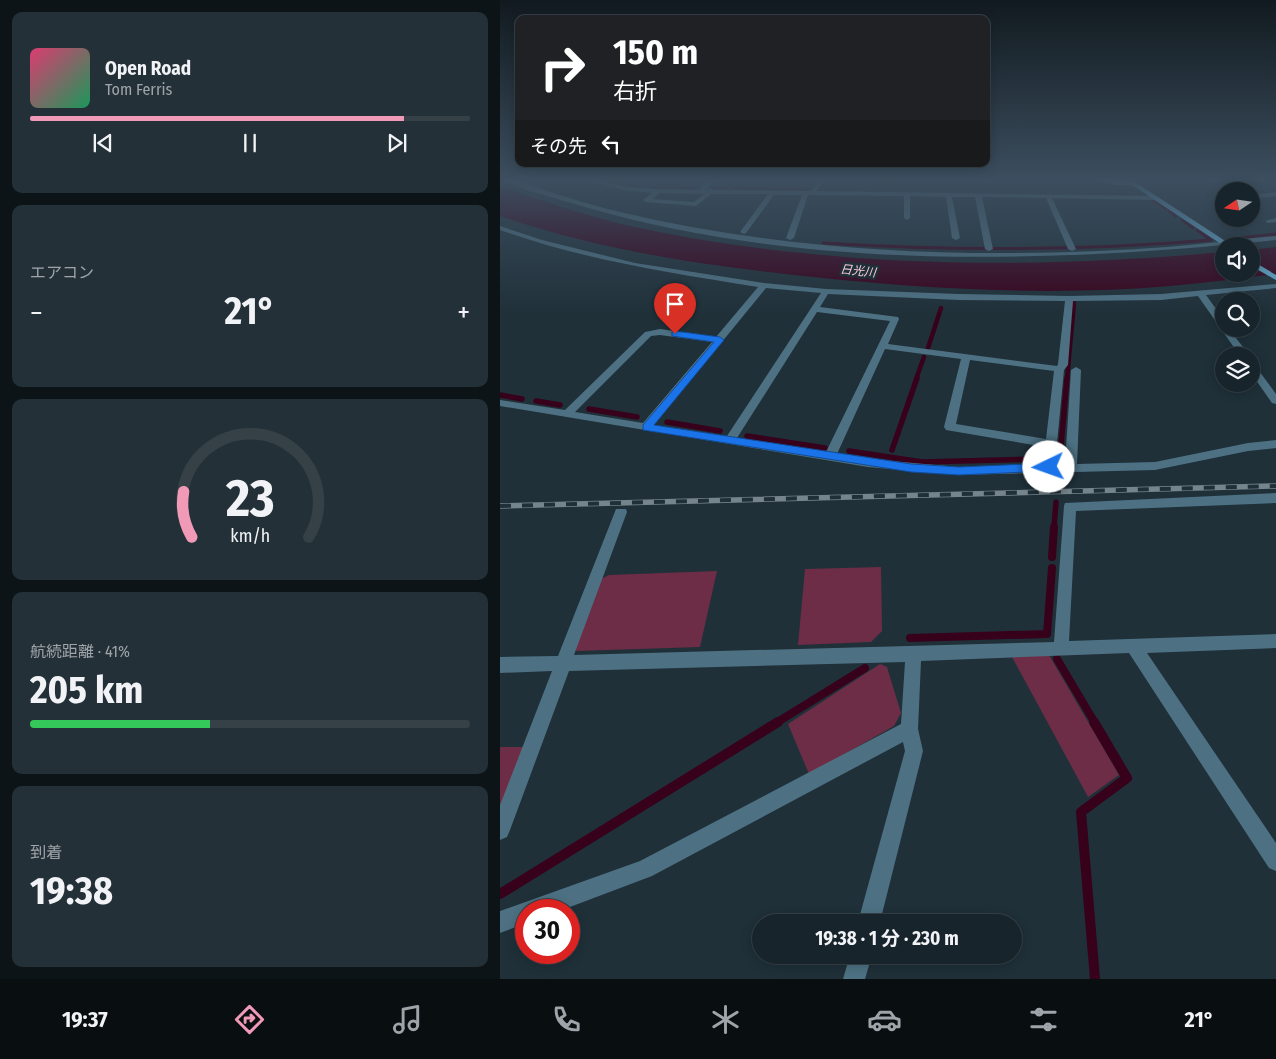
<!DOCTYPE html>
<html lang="ja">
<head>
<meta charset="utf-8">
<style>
  :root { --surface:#17242b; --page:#243037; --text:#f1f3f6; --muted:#9ea4a9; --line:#364147; --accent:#f09ab7 }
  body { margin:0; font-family:"Fira Sans Condensed","Noto Sans JP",sans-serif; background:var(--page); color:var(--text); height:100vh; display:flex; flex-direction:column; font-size:19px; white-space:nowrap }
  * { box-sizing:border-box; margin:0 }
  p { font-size:16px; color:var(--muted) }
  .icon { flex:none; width:28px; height:28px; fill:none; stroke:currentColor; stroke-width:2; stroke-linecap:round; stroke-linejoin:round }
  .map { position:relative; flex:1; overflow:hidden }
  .sheet { display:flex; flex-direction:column; gap:12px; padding:12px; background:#0d1418; width:500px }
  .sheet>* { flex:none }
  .hud { position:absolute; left:15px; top:15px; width:475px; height:152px; border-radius:10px; box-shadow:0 2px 12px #0003,0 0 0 1px var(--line); background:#202124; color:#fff; overflow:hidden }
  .needle { width:32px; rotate:257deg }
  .controls { position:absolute; left:715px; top:182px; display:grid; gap:10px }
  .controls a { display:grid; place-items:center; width:45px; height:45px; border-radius:50%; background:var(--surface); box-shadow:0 2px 12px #0003,0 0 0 1px var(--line); font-size:25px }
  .speed { position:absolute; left:15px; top:899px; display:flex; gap:10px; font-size:25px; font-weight:700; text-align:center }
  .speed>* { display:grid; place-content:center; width:65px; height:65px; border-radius:50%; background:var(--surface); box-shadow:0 2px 12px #0003,0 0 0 1px var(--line); line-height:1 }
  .speed .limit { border:8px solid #d22; background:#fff; color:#111 }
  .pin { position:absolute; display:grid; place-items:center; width:42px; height:42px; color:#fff; margin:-51px -21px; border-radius:50% 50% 50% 0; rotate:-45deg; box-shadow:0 0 5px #0007 }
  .pin .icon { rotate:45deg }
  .me { position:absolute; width:55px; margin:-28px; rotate:267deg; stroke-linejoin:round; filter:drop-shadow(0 0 4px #0008) }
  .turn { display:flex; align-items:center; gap:18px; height:105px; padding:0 15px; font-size:22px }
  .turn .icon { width:65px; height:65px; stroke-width:2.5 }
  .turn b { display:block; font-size:35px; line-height:42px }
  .then { display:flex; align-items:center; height:48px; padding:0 15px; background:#0003; gap:10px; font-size:19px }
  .big { font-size:38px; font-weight:700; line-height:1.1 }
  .sheet .widget { flex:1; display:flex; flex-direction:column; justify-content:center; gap:8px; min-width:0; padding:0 18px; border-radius:10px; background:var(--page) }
  .sheet .dial { align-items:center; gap:0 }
  .dial svg { height:130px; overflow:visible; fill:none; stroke:var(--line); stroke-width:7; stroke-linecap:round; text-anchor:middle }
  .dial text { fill:var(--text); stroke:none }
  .song { display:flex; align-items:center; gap:15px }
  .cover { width:60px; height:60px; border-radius:8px; background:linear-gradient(135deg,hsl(340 70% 55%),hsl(150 70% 35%)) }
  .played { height:5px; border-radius:2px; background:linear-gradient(90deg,var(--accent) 85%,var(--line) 85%) }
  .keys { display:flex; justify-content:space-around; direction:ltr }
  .heat { display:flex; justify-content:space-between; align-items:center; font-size:28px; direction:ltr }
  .charge { height:8px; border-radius:4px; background:linear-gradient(90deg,#34c759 41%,var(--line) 0) }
  .trip { position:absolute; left:252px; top:914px; width:270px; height:50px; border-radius:25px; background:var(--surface); box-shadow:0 2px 12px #0003,0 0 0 1px var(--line); font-weight:700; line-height:50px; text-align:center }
  .dock { display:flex; height:80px; justify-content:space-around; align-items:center; background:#090e11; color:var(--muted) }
  .dock .icon { width:35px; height:35px }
  .dock .active { color:var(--accent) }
  .dock b { font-size:22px; color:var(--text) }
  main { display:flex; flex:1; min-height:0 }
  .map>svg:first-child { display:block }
  .green { fill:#6d2d46 }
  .water { fill:#38011b }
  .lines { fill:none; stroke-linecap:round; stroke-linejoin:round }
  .stream-far4 { stroke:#38011b; stroke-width:3 }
  .stream-far3 { stroke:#38011b; stroke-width:4.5 }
  .stream-far2 { stroke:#38011b; stroke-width:5.5 }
  .stream-far1 { stroke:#38011b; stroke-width:8 }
  .stream { stroke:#38011b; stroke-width:10 }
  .minor { fill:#4d7183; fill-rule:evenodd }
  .major { fill:#66b3d9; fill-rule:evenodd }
  .rail-casing { stroke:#76858c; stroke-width:5.5 }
  .rail { stroke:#1f3039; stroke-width:4; stroke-dasharray:11; stroke-linecap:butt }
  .route { fill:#1a73e8; stroke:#114b97 }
  .labels { text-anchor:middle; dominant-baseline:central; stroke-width:5; stroke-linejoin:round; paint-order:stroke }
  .far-water-label { font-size:12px; font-style:italic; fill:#fbccda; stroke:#1f3039 }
</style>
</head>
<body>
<main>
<section class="sheet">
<div class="widget">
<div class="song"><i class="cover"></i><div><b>Open Road</b><p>Tom Ferris</p></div></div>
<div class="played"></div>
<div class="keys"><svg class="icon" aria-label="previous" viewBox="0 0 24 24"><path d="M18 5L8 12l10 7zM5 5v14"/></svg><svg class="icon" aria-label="pause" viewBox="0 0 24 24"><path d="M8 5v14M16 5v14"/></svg><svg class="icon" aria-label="next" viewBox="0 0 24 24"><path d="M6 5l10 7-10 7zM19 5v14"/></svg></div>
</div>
<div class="widget"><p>エアコン</p>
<div class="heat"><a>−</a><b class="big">21°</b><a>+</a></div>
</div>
<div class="widget dial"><svg viewBox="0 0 100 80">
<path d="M14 69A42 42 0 1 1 86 69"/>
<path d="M14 69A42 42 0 0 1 9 41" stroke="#f09ab7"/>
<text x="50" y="56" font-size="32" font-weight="700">23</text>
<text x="50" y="72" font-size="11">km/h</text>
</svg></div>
<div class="widget"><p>航続距離 · 41%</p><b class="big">205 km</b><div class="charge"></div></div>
<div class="widget"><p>到着</p><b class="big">19:38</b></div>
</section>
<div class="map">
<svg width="776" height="979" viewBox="0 0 776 979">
  <rect width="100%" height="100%" fill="#1f3039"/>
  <!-- green -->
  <g class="green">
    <polygon points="340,178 489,178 386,181"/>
    <polygon points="381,567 382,631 371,642 298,645 305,569"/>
    <polygon points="217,571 200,647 76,651 75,643 99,580 109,575"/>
    <polygon points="549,655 619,775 588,797 512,657"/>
    <polygon points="380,664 387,667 401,713 394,726 309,774 288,724"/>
    <polygon points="0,747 28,747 0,815"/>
  </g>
  <!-- water -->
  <path class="water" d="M0,187C43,201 86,216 130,226C322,268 529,270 724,252V274H751V250L776,247V274C741,278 705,283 670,286C544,297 408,288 285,274C187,263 95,248 0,216Z"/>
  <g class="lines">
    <!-- stream-far4 -->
    <g class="stream-far4">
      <polyline points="103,181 124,185"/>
      <polyline points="127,186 142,188"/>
      <polyline points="172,188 193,188"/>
      <polyline points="211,188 225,188"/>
      <polyline points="232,188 305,190"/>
      <polyline points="150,189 167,188"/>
      <polyline points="319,190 328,178"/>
      <polyline points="653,200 666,209"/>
      <polyline points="669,211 676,216"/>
      <polyline points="682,220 693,228"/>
      <polyline points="697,230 711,240"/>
      <polyline points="730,239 776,234"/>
      <path d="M323,243C453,251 581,251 711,240"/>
      <polyline points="720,247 724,249"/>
    </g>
    <!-- stream-far3 -->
    <g class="stream-far3">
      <polyline points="428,348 441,308"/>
      <polyline points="416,379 424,357"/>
      <polyline points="567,379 574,303"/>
    </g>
    <!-- stream-far2 -->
    <g class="stream-far2">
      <polyline points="0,395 22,399"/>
      <polyline points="36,401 60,405"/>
      <polyline points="89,409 137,417"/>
      <polyline points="167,422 220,431"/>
      <polyline points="247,436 325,448"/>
      <polyline points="392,450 417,378"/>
      <polyline points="349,451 422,462 536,459"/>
      <polyline points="560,457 567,378"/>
      <polyline points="554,528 556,502"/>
    </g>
    <!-- stream-far1 -->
    <g class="stream-far1">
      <polyline points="552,557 554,527"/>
      <polyline points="410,638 547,634 552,568"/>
      <polyline points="557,659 595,723"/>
      <polyline points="276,723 365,668"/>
    </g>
    <!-- stream -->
    <g class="stream">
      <polyline points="594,722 627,778 581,812 595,979"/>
      <polyline points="0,894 278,722"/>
    </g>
    <!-- minor -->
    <g class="minor">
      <path d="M0,178H8C45,190 82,203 120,212C299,254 485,260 667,247C704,244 740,239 776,236V240C551,263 305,271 85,207C67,201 13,188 0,178Z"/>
      <path d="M78,178C94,178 109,184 125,186C150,190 174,189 199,190L211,178H218L206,190L211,188L214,190L311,191L321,178H327L317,191L656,196L659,198L656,200L552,198L576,249L572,251L568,249L546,198L482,197L493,249L489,251L485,249L475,197H452L460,238L456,240L452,238L446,197L410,196V218L407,220L404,218V196L308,195L294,238L290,240L286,238L302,195H274L246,233L244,234L240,232L268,194H211L196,206L146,202L143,200L152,193L124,190ZM160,193L204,194L194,202L152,199Z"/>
      <polygon points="626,178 642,178 628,181"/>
      <polygon points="776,192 776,196 751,199 751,195"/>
      <polygon points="776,218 776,222 768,223 765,221"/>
      <path d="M0,226L42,240L135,263L264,283L326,289L459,294L569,296L661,294L776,284V288L706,295L724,320V329H729L750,356H740L698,296L661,300L573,301L568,365L564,370L555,464H565L571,370L576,367L581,370L577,464L655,462L748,443L776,440V448L748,451L655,470L459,475L368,467L0,406V400L65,410L145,332L160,329L216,337L258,287C171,273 84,260 0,230ZM266,288L321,293L227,436L154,425ZM328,294L459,300L565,301L558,364L557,366L388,344L399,319L398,317L320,307ZM317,312L390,321L326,452L237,438ZM160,335L212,342L143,423L75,412L151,336ZM385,349L461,359L444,427L446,430L545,447L543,465L459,467L368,459L337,454ZM470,360L554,371L546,439L456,424Z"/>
      <polygon points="751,363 754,364 776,394 776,404 772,403 751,373"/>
      <polygon points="776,493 776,503 576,511 569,641 776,634 776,648 647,653 776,843 776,871 769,868 629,653 421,661 418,729 423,751 380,922 358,922 405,751 403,742 152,876 62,910 26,910 26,923 0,933 0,911 140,861 401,724 405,662 69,671 10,830 7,837 0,840 0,805 52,671 0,673 0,657 58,656 116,509 126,509 127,512 74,655 554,642 564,506 565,503"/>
      <polygon points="350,955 372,955 365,979 343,979"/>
    </g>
    <!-- major -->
    <g class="major">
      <polygon points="597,178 635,182 733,246 724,246 632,185 615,185"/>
      <polygon points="751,260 776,275 776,280 751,266"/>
    </g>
    <!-- rail casing -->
    <g class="rail-casing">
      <polyline id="rail" points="0,506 776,486"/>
    </g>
    <!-- rail -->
    <use href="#rail" class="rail"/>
  </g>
  <!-- sky -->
  <linearGradient id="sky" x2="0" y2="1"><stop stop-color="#111a1f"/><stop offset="0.57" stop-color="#3c4e5f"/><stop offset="1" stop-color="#3c4e5f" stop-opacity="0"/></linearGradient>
  <rect width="776" height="315" fill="url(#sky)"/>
  <!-- route -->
  <polygon class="route" points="175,331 220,337 224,340 154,425 411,464 459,467 549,463 555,467 549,471 459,475 411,472 143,430 143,425 214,342 172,336 172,332"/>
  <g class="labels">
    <!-- far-water labels -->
    <g class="far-water-label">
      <text transform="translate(358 271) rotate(6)">日光川</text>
    </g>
  </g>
</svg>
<div class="controls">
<a><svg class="needle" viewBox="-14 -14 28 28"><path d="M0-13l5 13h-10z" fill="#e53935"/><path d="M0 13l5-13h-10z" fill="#9ea4a9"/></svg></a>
<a><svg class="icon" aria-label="sound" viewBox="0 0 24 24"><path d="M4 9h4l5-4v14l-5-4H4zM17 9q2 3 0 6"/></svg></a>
<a><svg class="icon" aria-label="search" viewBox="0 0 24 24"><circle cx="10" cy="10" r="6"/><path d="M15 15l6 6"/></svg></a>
<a><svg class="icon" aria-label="layers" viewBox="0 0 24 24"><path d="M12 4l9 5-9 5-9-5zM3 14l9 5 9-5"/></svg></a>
</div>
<div class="speed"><div class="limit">30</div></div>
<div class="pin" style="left:175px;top:334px;background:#d93025"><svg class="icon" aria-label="arrive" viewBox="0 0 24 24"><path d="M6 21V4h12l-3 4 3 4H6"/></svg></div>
<svg class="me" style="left:549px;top:467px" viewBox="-20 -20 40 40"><circle r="19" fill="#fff"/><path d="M0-13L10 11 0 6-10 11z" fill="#1a73e8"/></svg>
<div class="trip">19:38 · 1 分 · 230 m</div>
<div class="hud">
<div class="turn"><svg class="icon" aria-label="right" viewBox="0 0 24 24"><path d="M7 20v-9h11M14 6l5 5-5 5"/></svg><div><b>150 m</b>右折</div></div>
<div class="then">その先<svg class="icon" aria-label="left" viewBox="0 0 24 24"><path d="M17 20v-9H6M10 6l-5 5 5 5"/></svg></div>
</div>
</div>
</main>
<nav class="dock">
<b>19:37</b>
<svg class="icon active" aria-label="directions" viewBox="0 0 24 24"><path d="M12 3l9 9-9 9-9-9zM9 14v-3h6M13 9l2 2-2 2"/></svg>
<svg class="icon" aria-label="music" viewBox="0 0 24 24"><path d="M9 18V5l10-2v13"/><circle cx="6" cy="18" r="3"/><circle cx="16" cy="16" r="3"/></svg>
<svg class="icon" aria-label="phone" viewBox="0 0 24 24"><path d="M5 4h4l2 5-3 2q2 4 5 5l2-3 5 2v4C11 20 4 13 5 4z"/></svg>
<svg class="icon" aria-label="climate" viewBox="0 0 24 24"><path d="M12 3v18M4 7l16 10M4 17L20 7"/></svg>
<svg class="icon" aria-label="car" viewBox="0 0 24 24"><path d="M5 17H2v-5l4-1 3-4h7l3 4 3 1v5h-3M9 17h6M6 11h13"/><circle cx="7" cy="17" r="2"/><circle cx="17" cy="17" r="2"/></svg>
<svg class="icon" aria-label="filters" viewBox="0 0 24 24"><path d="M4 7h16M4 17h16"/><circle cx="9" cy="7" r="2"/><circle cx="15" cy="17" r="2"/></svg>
<b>21°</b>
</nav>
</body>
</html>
